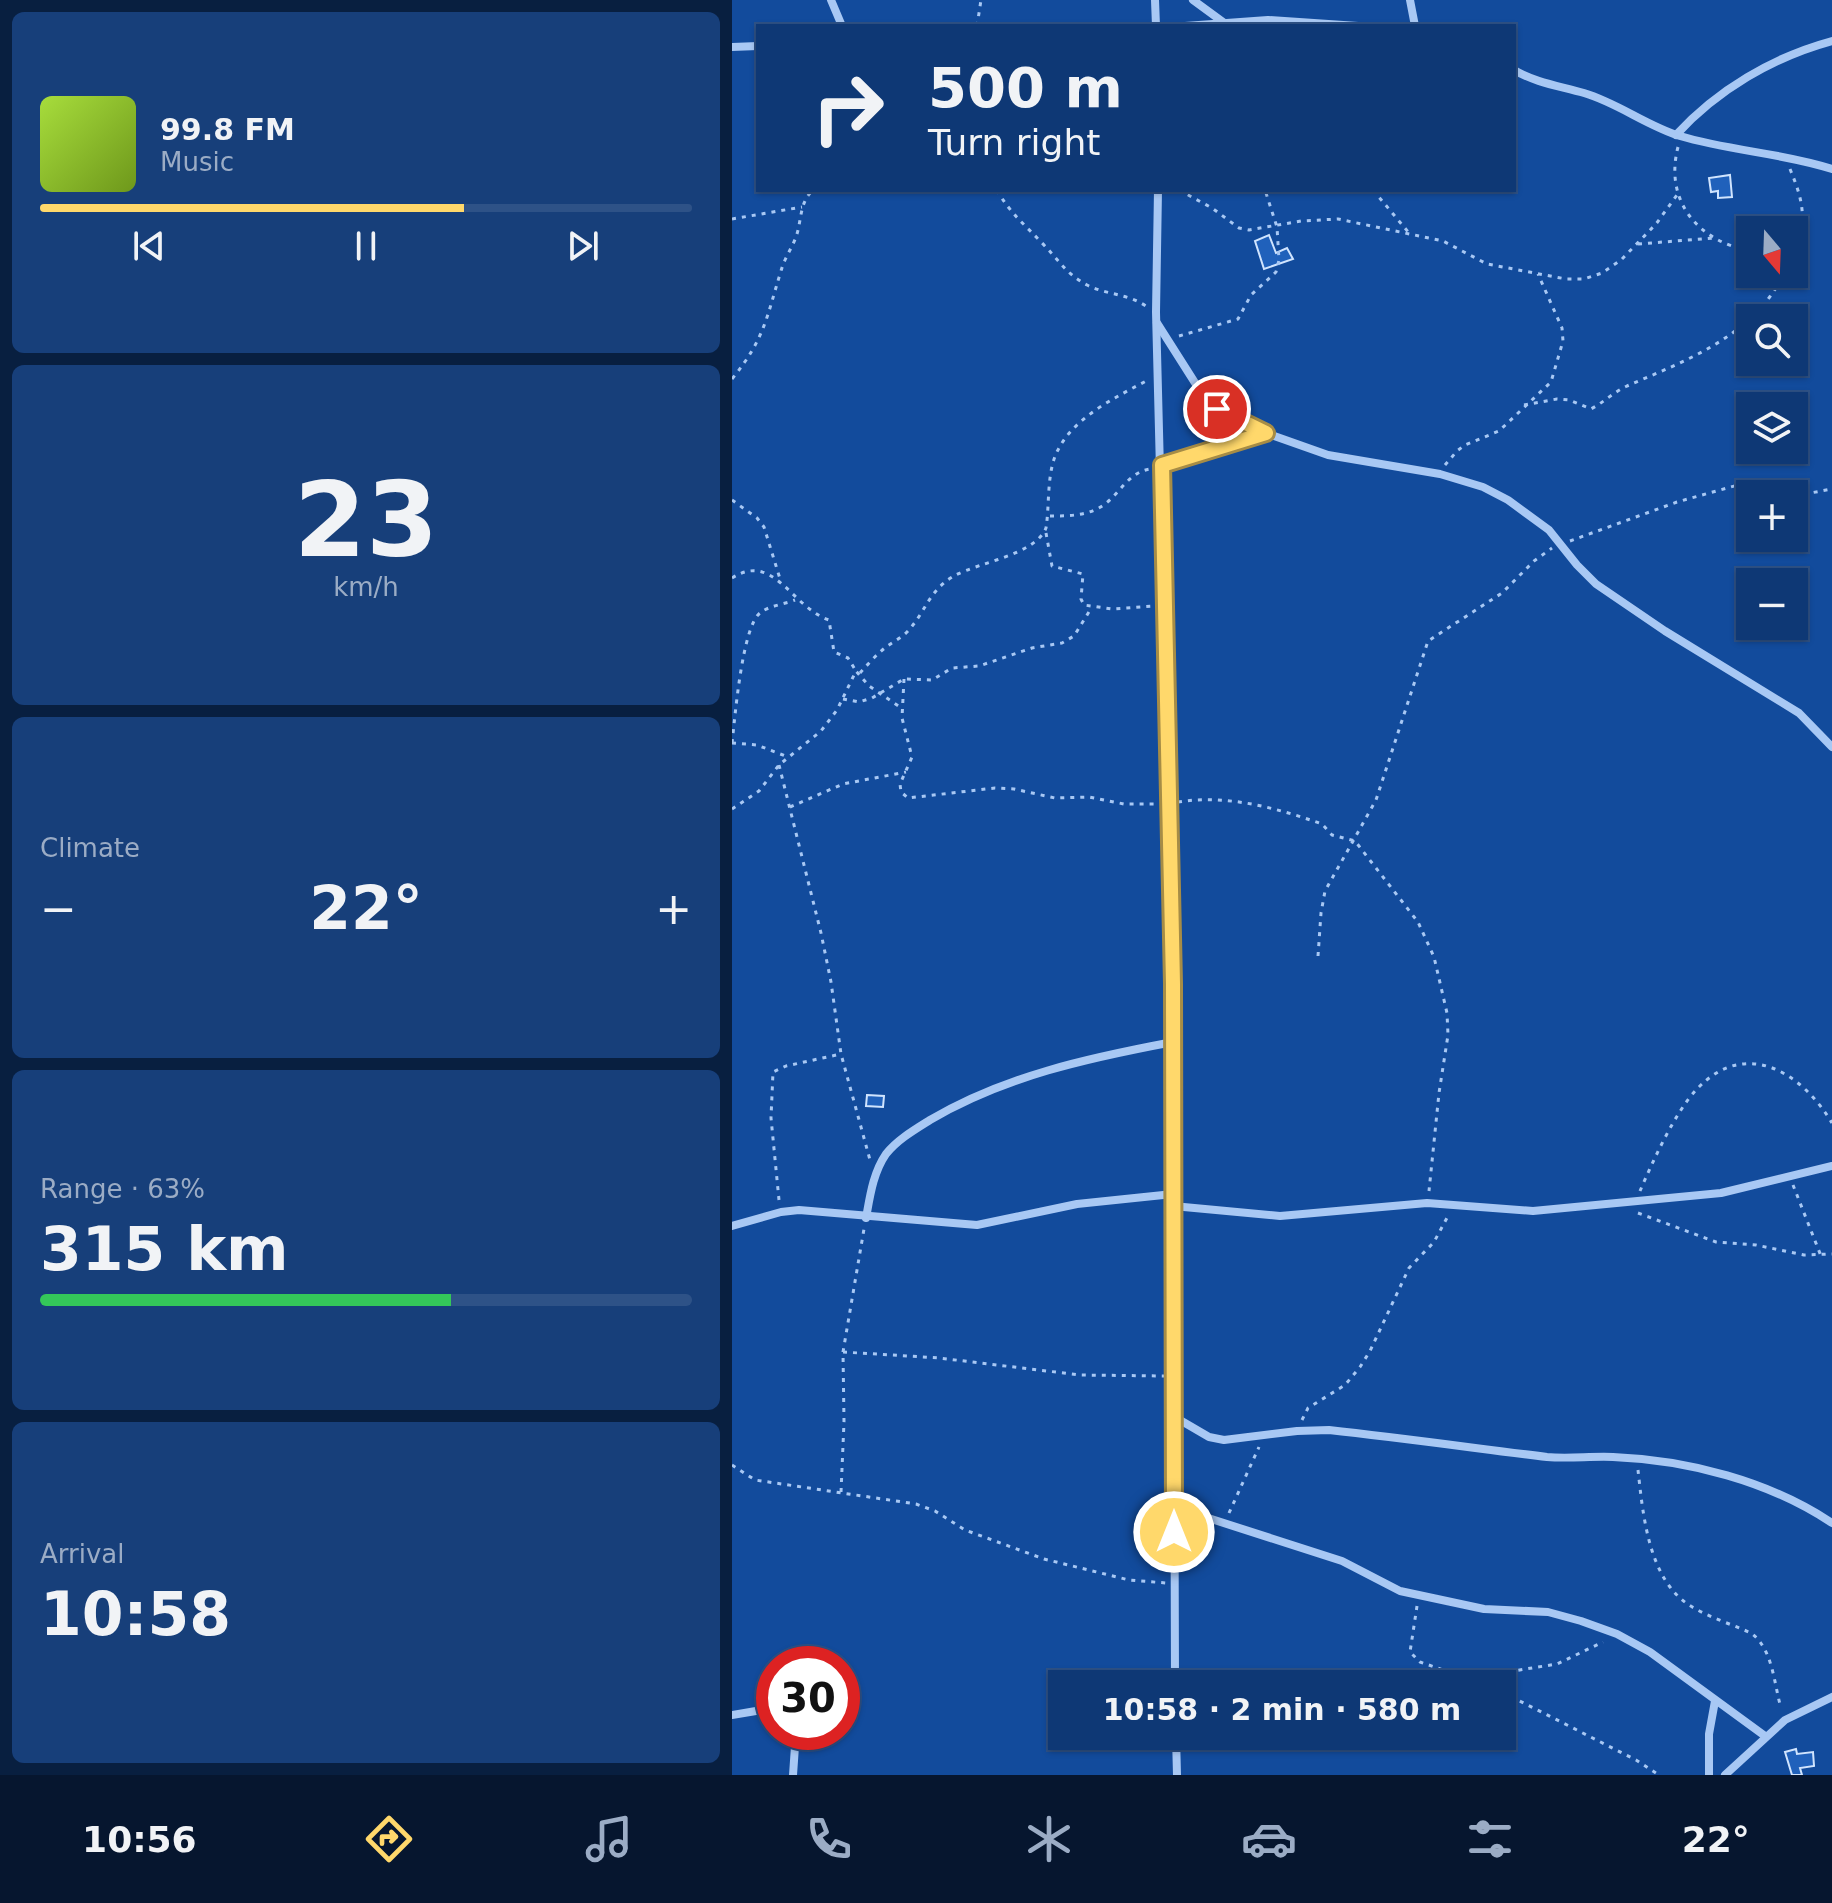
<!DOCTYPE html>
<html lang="en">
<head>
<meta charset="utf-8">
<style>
  :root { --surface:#0e3875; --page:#173f7a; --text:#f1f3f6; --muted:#9bacc5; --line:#2e5287; --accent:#ffd86b }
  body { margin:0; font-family:"DejaVu Sans",sans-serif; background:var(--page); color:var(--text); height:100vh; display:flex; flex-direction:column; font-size:30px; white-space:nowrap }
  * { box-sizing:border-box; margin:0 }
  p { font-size:26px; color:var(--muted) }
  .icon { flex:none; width:44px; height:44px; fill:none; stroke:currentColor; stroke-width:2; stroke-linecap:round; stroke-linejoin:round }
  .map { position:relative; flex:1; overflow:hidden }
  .side { display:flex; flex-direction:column; gap:12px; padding:12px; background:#081f40; width:732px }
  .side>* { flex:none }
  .hud { position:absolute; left:24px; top:24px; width:760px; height:168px; border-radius:0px; box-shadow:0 2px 6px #0004,0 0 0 2px var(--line); background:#0e3875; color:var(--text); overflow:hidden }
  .needle { width:52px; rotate:161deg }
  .buttons { position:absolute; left:1004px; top:216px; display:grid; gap:16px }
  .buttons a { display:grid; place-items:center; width:72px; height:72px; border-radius:0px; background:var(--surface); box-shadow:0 2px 6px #0004,0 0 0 2px var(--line); font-size:40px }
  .speed { position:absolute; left:24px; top:1646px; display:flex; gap:16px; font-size:40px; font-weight:700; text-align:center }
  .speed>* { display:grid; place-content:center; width:104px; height:104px; border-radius:50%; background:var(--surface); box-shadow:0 2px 6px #0004,0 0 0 2px var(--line); line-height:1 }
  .speed .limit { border:12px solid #d22; background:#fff; color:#111 }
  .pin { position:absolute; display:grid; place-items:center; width:68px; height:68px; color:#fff; margin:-34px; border:4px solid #fff; border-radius:50%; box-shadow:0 2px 8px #0007 }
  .me { position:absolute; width:88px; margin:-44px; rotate:0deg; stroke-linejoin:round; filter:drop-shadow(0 0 6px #0008) }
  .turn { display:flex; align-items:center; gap:28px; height:168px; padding:0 40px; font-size:36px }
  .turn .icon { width:104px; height:104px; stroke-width:2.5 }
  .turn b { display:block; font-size:56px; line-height:68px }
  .big { font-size:60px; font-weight:600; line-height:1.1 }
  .side .widget { flex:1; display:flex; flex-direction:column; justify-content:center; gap:12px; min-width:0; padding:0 28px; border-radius:12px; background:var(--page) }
  .side .dial { align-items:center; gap:0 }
  .dial b { font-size:104px; line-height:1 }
  .song { display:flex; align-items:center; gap:24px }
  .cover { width:96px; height:96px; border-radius:12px; background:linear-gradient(135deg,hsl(80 70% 55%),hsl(80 70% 35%)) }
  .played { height:8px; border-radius:4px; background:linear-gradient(90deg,var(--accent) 65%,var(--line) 65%) }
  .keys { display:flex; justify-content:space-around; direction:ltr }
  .heat { display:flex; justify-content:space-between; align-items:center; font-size:44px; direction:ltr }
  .charge { height:12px; border-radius:6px; background:linear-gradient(90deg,#34c759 63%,var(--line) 0) }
  .trip { position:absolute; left:316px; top:1670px; width:468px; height:80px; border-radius:0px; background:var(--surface); box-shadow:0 2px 6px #0004,0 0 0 2px var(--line); font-weight:600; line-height:80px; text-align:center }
  .menu { display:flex; height:128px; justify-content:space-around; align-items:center; background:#06162f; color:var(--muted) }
  .menu .icon { width:56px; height:56px }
  .menu .active { color:var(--accent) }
  .menu b { font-size:36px; color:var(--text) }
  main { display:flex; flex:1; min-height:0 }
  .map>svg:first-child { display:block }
  .building { fill:#2061bb; stroke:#d0e4fe; stroke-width:2 }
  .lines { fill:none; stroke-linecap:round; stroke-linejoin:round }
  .path { stroke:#a8c8f4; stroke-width:3; stroke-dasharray:4 6; stroke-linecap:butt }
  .minor { stroke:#a8c8f4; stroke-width:8 }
  .route-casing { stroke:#a68c46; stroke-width:20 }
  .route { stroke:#ffd86b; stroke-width:14 }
</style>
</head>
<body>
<main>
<section class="side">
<div class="widget">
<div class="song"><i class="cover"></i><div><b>99.8 FM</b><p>Music</p></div></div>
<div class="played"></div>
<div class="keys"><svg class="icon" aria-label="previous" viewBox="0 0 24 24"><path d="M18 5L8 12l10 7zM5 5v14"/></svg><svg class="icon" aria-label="pause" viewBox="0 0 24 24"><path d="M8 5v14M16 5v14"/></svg><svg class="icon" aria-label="next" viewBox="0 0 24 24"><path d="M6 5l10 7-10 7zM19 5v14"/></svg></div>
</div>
<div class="widget dial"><b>23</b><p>km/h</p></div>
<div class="widget"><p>Climate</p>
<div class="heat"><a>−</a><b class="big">22°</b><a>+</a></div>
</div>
<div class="widget"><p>Range · 63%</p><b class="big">315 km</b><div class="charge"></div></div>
<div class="widget"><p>Arrival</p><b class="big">10:58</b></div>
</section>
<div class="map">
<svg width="1100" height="1775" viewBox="0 0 1100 1775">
  <rect width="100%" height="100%" fill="#124b9c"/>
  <!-- building -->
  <g class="building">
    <polygon points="998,175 1000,197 986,198 986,191 979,192 977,178"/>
    <polygon points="537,235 544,253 555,248 561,259 532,269 523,241"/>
    <polygon points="135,1095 152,1096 151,1107 134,1106"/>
    <polygon points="1064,1749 1065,1754 1081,1752 1082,1766 1068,1768 1070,1775 1060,1775 1053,1752"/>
  </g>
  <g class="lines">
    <!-- path -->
    <g class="path">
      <polyline points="245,26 249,0"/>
      <path d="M946,147C932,201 966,241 1018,251"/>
      <path d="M1058,169C1071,200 1076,221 1062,254"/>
      <path d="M265,190C277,212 293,225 310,243C326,259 334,274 355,285C375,295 394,293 414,306"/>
      <polyline points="447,190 480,208 507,228 517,230 569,221 606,219 711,241 755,264 834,279 852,279 870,273 889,260 924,224 945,195"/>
      <polyline points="641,190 677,233"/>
      <polyline points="0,219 70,207"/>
      <polyline points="906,244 982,238"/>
      <polyline points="447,336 506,319 519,295 544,272 547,260 545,227 533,190"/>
      <path d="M0,379C33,338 34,319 49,271C52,259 60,248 64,237C70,220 67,203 81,190"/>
      <path d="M792,405L825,399L837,400L859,409C872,402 882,392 895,386C955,360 1020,337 1052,274"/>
      <polyline points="713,465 725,451 733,445 767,431 819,382 831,341 830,328 806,274"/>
      <polyline points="1062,496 1100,489"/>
      <polyline points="0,500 25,518 32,527 49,582"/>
      <path d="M318,516C337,516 357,516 373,504C389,492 397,472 418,469"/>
      <polyline points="314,533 320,566 351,574 349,599 352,605 380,609 422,606"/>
      <polyline points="838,541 945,502 1013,483 1029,484 1050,494"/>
      <path d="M0,578C42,551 59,607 97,620L102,652L116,658L124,671"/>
      <path d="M128,673C136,664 145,654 154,647C161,642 169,638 175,632C194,612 196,591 222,576C247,562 303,555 314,528C318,503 314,470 327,448C344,416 386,396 416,380"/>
      <polyline points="172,679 170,718 180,757 168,784 169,792 176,798 263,788 282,789 323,798 357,797 392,804 427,804"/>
      <polyline points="111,699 127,702 140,698 172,679 200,680 220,668 247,666 300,648 330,643 342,636 360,607"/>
      <path d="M0,743C3,718 10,627 28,613C36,606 53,604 63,600"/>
      <polyline points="0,743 25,745 56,757"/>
      <polyline points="47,765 89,933 99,982 109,1054 138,1160"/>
      <path d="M446,802C494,794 545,808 590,824L600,835L623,841L686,922L702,957L715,1013L716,1035L707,1093L697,1191"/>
      <polyline points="58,807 111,784 174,772"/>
      <polyline points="0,809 27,791 47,765 89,731 105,710 124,671 137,686 171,709"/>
      <polyline points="586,956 589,913 593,891 644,800 696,641 770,593 802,561 820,548"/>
      <polyline points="1061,1185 1089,1256"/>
      <path d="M908,1191C921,1161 943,1112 965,1089C1014,1037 1070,1073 1100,1123"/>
      <polyline points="47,1200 39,1118 41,1072 54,1066 109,1054"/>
      <polyline points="906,1213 984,1242 1024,1245 1072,1255 1100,1254"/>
      <polyline points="111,1352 207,1358 348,1375 433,1376"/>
      <polyline points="570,1420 576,1408 613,1385 628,1367 638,1351 677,1268 702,1242 716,1216"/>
      <polyline points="0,1465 23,1480 184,1504 203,1511 233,1530 312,1559 397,1580 434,1583"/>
      <path d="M906,1470C911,1514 916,1578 957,1605C976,1617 999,1624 1019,1633C1041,1649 1042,1684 1049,1708"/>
      <polyline points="109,1492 112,1422 111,1352 132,1229"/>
      <polyline points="497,1513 527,1447"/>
      <polyline points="685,1606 678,1652 688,1662 752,1684"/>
      <polyline points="737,1678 825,1664 871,1642"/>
      <polyline points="770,1692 904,1760 927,1775"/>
    </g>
    <!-- minor -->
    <g class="minor">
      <polyline points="99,0 110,26"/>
      <polyline points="423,0 424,26"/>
      <polyline points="461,0 491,22"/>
      <polyline points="678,0 683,26"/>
      <polyline points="453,26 536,20 626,26"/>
      <polyline points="0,47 26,46"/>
      <path d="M782,70C804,83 828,86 852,93C886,103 915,126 948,136C998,151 1051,153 1100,169"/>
      <path d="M944,135C985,90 1041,57 1100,41"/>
      <polyline points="426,190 424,312 441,984 443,1684"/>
      <polyline points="425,323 472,397 485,409 534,433 596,455 708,474 751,487 776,500 817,530 845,565 864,584 933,631 1067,713 1100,747"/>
      <polyline points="430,465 534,433"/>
      <polyline points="441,1206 548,1216 695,1203 801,1211 989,1193 1100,1166"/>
      <path d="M134,1218C138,1196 141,1173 154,1154C165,1140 182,1130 198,1120C273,1076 356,1058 441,1042"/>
      <polyline points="0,1226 49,1212 67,1210 245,1225 345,1204 441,1194"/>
      <path d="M441,1416L477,1437L492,1440L565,1431L597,1430C670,1438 742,1448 815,1457C837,1459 859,1456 881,1457C956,1460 1037,1481 1100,1523"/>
      <polyline points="442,1507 610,1561 668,1591 752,1609 816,1612 849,1621 885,1634 918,1652 1033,1736"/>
      <polyline points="0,1715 42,1708"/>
      <polyline points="444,1736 445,1775"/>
      <polyline points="61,1775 64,1732"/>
      <polyline points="977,1775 977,1734 983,1701"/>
      <polyline points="993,1775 1053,1720 1100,1697"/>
    </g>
  </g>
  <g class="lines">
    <!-- route casing -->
    <g class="route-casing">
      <polyline id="route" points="442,1532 441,984 430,465 534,433 485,409"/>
    </g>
    <!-- route -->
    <use href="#route" class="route"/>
  </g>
</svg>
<div class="buttons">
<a><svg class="needle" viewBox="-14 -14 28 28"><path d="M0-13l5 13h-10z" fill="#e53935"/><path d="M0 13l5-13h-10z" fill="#9bacc5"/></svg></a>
<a><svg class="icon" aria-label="search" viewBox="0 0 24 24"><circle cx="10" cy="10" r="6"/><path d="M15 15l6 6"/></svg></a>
<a><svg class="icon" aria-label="layers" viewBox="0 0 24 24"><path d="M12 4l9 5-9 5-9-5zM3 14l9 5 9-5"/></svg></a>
<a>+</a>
<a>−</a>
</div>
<div class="speed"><div class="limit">30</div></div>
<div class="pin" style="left:485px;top:409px;background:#d93025"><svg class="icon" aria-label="arrive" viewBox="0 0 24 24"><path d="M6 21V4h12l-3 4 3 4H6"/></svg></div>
<svg class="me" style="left:442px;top:1532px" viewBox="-20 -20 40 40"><circle r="17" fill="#ffd86b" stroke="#fff" stroke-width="3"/><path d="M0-11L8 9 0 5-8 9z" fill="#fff"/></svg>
<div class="trip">10:58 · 2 min · 580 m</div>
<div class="hud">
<div class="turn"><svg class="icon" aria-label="right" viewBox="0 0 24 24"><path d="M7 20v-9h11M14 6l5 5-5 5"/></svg><div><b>500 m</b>Turn right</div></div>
</div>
</div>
</main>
<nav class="menu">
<b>10:56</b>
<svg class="icon active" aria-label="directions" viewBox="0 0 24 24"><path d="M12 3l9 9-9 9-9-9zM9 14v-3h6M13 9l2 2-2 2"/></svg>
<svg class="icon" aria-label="music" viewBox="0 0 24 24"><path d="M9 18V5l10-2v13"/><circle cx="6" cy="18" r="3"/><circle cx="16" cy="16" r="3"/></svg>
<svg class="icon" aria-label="phone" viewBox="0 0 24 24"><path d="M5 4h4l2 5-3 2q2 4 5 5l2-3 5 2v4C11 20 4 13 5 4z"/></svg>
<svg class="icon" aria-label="climate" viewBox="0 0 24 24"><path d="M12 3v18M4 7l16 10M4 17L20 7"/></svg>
<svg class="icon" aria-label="car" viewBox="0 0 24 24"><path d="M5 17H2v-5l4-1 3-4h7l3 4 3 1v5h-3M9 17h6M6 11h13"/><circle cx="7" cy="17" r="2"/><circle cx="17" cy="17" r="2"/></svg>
<svg class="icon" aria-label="filters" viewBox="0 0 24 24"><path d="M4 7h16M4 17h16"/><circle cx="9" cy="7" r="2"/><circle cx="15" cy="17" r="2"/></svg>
<b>22°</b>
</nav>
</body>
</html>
